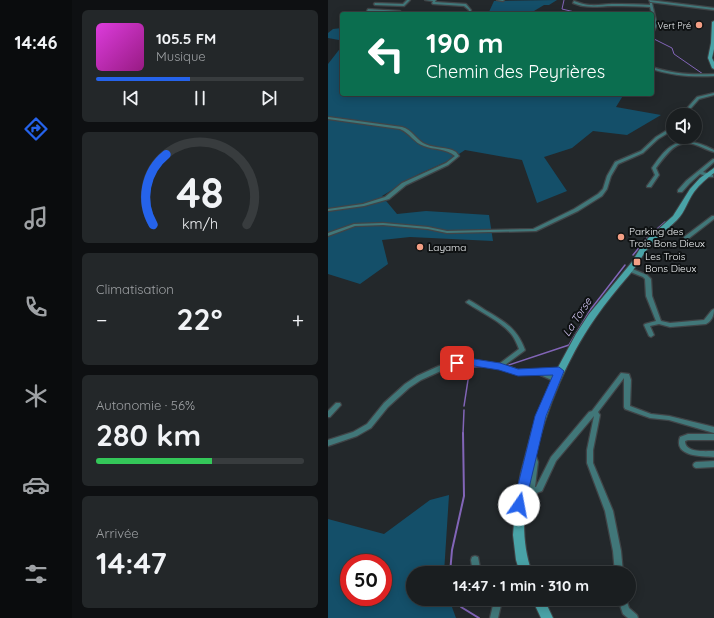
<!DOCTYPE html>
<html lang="fr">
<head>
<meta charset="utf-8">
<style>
  :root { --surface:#1a1e20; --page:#232729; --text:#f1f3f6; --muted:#9fa2a5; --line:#383c3e; --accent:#2563eb }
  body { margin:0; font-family:Quicksand,sans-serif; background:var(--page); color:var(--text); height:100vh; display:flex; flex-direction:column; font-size:15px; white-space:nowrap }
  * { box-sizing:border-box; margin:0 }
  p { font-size:13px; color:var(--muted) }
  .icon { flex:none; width:22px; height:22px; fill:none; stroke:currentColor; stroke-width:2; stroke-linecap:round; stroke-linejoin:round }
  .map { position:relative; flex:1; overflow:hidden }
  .side { display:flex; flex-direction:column; gap:10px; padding:10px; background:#0e1012; width:256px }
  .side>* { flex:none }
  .top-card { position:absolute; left:12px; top:12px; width:314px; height:84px; border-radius:4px; box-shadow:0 2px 10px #0003,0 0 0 1px var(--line); background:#0b6e4f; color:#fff; overflow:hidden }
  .fabs { position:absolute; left:338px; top:108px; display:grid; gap:8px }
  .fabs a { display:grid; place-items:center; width:36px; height:36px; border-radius:50%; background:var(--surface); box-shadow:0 2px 10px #0003,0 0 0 1px var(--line); font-size:20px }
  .speed { position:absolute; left:12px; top:554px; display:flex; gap:8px; font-size:20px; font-weight:700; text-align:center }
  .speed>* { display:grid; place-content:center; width:52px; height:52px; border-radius:50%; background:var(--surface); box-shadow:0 2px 10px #0003,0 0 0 1px var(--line); line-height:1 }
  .speed .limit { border:6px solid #d22; background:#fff; color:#111 }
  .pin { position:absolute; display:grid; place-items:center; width:34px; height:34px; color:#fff; margin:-17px; border-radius:8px; box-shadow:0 2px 6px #0006 }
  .me { position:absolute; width:44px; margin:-22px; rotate:12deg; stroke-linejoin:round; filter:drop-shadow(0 0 3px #0008) }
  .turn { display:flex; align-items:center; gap:14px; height:84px; padding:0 20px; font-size:18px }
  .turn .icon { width:52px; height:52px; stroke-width:2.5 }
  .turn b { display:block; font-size:28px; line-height:34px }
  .big { font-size:30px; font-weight:700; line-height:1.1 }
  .side .card { flex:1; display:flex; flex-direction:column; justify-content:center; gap:6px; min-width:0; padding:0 14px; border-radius:6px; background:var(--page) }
  .side .dial { align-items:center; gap:0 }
  .dial svg { height:104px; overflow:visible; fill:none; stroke:var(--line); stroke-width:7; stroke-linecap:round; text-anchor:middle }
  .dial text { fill:var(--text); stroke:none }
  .song { display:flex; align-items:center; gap:12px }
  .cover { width:48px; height:48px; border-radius:6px; background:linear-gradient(135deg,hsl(300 70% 55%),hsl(310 70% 35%)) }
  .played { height:4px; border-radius:2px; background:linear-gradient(90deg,var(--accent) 45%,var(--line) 45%) }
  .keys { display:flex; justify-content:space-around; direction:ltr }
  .heat { display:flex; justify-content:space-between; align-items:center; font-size:22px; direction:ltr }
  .charge { height:6px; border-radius:3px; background:linear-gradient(90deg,#34c759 56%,var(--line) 0) }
  .trip { position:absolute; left:78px; top:566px; width:230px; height:40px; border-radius:20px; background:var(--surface); box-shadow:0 2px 10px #0003,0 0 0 1px var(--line); font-weight:700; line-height:40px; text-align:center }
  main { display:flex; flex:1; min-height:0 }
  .tab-bar { display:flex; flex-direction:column; width:72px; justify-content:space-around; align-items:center; background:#0a0c0d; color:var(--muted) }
  .tab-bar .icon { width:28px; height:28px }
  .tab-bar .on { color:var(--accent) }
  .tab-bar b { font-size:18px; color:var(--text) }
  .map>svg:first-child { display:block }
  .green { fill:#144f69; fill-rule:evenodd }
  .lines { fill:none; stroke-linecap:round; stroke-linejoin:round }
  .stream-far2 { stroke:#8265b8; stroke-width:1 }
  .stream-far1 { stroke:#8265b8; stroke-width:1.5 }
  .stream { stroke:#8265b8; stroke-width:2 }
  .street-casing { stroke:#404447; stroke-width:2.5 }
  .secondary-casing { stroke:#404447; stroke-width:2 }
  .street { fill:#417779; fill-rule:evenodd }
  .secondary { fill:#49a3a7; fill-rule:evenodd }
  .route { fill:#2563eb; stroke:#184099 }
  .poi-dot { fill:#f39f85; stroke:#0e1112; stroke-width:1.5 }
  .labels { text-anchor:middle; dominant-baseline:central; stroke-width:4; stroke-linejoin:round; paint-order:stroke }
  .far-poi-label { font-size:9px; fill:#eff2f4; stroke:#0e1112; text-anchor:end }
  .poi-label { font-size:10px; fill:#eff2f4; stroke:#0e1112; text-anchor:start }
  .water-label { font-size:11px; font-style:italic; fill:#d6c9f6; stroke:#0e1112 }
</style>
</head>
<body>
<main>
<nav class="tab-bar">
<b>14:46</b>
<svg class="icon on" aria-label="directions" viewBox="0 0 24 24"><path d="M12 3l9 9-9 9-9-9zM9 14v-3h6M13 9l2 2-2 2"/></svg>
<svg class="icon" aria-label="music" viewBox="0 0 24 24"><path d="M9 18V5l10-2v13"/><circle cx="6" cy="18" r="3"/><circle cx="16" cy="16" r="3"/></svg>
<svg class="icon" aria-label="phone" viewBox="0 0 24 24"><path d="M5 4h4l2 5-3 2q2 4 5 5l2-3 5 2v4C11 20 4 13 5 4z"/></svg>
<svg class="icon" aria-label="climate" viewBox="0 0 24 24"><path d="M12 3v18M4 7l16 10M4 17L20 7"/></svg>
<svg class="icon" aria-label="car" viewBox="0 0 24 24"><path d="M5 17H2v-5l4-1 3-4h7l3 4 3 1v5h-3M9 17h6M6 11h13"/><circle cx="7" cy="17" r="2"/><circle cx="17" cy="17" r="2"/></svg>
<svg class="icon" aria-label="filters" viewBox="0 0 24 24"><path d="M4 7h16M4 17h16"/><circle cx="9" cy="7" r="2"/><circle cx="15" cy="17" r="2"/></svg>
</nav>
<section class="side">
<div class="card">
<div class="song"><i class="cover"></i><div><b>105.5 FM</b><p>Musique</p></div></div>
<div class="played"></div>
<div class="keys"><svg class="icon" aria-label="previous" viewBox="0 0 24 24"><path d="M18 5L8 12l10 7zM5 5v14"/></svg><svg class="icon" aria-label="pause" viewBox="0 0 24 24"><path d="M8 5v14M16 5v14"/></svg><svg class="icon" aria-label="next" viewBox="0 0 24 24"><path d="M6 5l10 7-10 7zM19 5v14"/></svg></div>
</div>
<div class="card dial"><svg viewBox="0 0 100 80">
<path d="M14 69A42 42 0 1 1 86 69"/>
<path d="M14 69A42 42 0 0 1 24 15" stroke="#2563eb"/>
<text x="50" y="56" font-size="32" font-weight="700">48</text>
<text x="50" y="72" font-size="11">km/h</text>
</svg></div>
<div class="card"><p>Climatisation</p>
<div class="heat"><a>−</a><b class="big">22°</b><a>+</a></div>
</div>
<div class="card"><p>Autonomie · 56%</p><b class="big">280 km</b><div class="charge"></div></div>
<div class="card"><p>Arrivée</p><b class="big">14:47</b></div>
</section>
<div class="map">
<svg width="386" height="618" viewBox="0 0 386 618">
  <rect width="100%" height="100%" fill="#23282b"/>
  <!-- green -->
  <g class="green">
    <polygon points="229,0 221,5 216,5 201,14 160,14 166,1"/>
    <polygon points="14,28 14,45 11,40 0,38 0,33 5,29"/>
    <polygon points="14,46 14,94 296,94 288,107 333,115 299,135 265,131 244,148 216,157 239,191 209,203 194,160 137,150 122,160 91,174 54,196 69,214 98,211 161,215 165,241 82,237 54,240 60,264 32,284 0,274 0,64"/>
    <path d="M121,495L116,573H85V599H121L128,618H0V519L56,534L102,500ZM21,563H55V597H21Z"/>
  </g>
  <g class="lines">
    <!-- stream-far2 -->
    <g class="stream-far2">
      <polyline points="236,0 234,9 255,14"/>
      <polyline points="324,38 344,48 346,54 375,74"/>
    </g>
    <!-- stream-far1 -->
    <g class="stream-far1">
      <polyline points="322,235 337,222"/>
      <polyline points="305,255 319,238"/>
      <polyline points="178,366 241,345 263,309 297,265"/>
      <polyline points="136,406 142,367 160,366 172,368"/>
      <polyline points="135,434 136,410"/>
    </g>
    <!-- stream -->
    <g class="stream">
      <polyline points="122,573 124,550 136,496 135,433"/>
      <polyline points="130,599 133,607 151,618"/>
    </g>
    <!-- street casing -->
    <g class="street-casing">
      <g id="street">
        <polygon points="79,0 82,0 76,6 47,5 46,4 47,3 75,4"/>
        <polygon points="97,0 108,0 107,2 138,4 143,10 142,14 140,14 141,10 136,6 105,4 104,3 105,1"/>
        <polygon points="169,0 176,0 175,1"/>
        <polygon points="321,0 386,8 386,10 322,2"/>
        <path d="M246,1C261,7 268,5 284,4C296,4 309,4 322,5V3H324L329,25L325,33H324V29L327,25L322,7C310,6 297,6 285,6C271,6 258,9 245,3Z"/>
        <polygon points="40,9 72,11 74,14 72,14 71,13 39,11"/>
        <path d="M324,67C346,74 363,75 386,74V76C365,77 345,76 324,69Z"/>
        <polygon points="386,93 386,95 371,99 357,115 353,115 369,97"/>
        <path d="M0,117L74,127C84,130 87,138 95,143C103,148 115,147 124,150L128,152L131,156L120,165L78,185L61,199L36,206L0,211V209L35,204L57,197L74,183L118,163L127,156C118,148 106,150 96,146C86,143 82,133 72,129L0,119Z"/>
        <polygon points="344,127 345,127 345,130 330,139 315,153 290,164 283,176 279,189 274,196 250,211 208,231 119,233 100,229 55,225 27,226 0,236 0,233 26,224 55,223 100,227 119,231 205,229 246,209 270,194 275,189 279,176 287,162 313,151 328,137"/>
        <path d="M358,141C368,142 377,145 386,150V152C379,150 372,146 365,144C347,139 338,156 328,168L331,175L323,187H319V186L327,175L324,168C333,155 341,143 358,141Z"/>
        <polygon points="385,159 386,159 386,162 375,172 385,175 385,177 381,177 372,174 362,183 354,192 350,192 350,190 358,181"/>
        <polygon points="384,216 386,216 386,219 360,239 356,239 356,237"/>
        <path d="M302,268L319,275L323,279L324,296L333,321L342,323L376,320L384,310L386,309C386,315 384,321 378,324L342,327L331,324L322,326L326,335L323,337L321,336L316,325L317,324L328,321L318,296L317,279L315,277L300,271L299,270L300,269Z"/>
        <path d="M141,300C147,303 152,307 157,310C177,322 189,328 197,350L196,351L177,365L190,370L231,369H233L234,371L233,373H220L230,377L231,379L230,381H226L210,374H190L171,368L146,364L129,365L115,370L93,380L81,388L60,407L43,428L29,436L0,446V440L25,432L39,424L56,403L77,384L89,376L111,366L129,361L146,360L171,364L191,349C189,344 187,339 184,335C173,321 154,313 139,303L138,302Z"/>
        <path d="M293,373C296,373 298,374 301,374L303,380L302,406L323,414L341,416L386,427V433L341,420L322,418L297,409L296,407V378L270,412L272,415L265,450V463L285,511L293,551L295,573H287L285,551L277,511L259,463V450L266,416L228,461L214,491L206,494L203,493L199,488L204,462L201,453L202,451L204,450L206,451L210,462L207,487H208L223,457L261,412L264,411Z"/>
        <polygon points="8,403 12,403 13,405 2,417 0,417 0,411"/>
        <path d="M360,434H386V440H360L357,441C357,453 377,451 386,451V457C374,456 345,457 352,437Z"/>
        <polygon points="386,461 386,467 368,468 366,467 365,465 366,463 368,462"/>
        <polygon points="147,556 150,557 153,573 145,573 143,560 144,557"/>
        <polygon points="158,599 180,599 179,602 173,605 170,618 162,618 165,605 159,602"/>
        <polygon points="290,599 298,599 301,608 309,615 310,618 300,618 295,614"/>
      </g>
    </g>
    <!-- secondary casing -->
    <g class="secondary-casing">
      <g id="secondary">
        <polygon points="386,21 386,49 384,58 386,62 386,69 384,68 380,58 383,43 384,22"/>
        <path d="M386,168V173C379,178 372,184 366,192C360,200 357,212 349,220C340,229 329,237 321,247C314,255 309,266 302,274C290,288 278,302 268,317C237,361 218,411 205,463C196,501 191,535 204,573H192L188,560L185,535L188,498L193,472L204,430L219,391L228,371L248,334L261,314L304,262L316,242L345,216L362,189L372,178Z"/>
        <polygon points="204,599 216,599 225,618 213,618"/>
      </g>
    </g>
    <!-- street -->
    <use href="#street" class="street"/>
    <!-- secondary -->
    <use href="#secondary" class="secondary"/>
  </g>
  <!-- route -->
  <polygon class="route" points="146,359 172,363 190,369 231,367 236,371 218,416 197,505 195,509 191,510 187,509 185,505 207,416 225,375 190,376 171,370 146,366 129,367 124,363 129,360"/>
  <!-- markers -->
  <g class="poi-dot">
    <circle cx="371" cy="25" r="4"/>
    <circle cx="293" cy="237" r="4"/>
    <circle cx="92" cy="247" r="4"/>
    <rect x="305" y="258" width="8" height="8" rx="2"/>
  </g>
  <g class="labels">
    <!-- far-poi labels -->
    <g class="far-poi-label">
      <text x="363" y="25">Vert Pré</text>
    </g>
    <!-- poi labels -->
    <g class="poi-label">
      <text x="301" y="231">Parking des<tspan x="301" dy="12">Trois Bons Dieux</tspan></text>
      <text x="100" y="247">Layama</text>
      <text x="317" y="256">Les Trois<tspan x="317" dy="12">Bons Dieux</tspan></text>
    </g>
    <!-- water labels -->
    <g class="water-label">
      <text transform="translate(249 317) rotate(-57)">La Torse</text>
    </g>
  </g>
</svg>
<div class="fabs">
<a><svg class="icon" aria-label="sound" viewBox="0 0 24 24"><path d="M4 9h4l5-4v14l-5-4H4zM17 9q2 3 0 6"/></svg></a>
</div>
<div class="speed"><div class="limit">50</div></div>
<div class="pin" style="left:129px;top:363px;background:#d93025"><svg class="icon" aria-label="arrive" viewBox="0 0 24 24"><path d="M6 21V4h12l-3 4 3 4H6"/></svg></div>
<svg class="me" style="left:191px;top:505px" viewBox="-20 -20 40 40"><circle r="19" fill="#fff"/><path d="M0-13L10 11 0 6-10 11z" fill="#2563eb"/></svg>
<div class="trip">14:47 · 1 min · 310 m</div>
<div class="top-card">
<div class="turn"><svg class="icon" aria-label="left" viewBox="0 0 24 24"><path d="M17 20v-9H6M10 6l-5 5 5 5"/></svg><div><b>190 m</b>Chemin des Peyrières</div></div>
</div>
</div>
</main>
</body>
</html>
